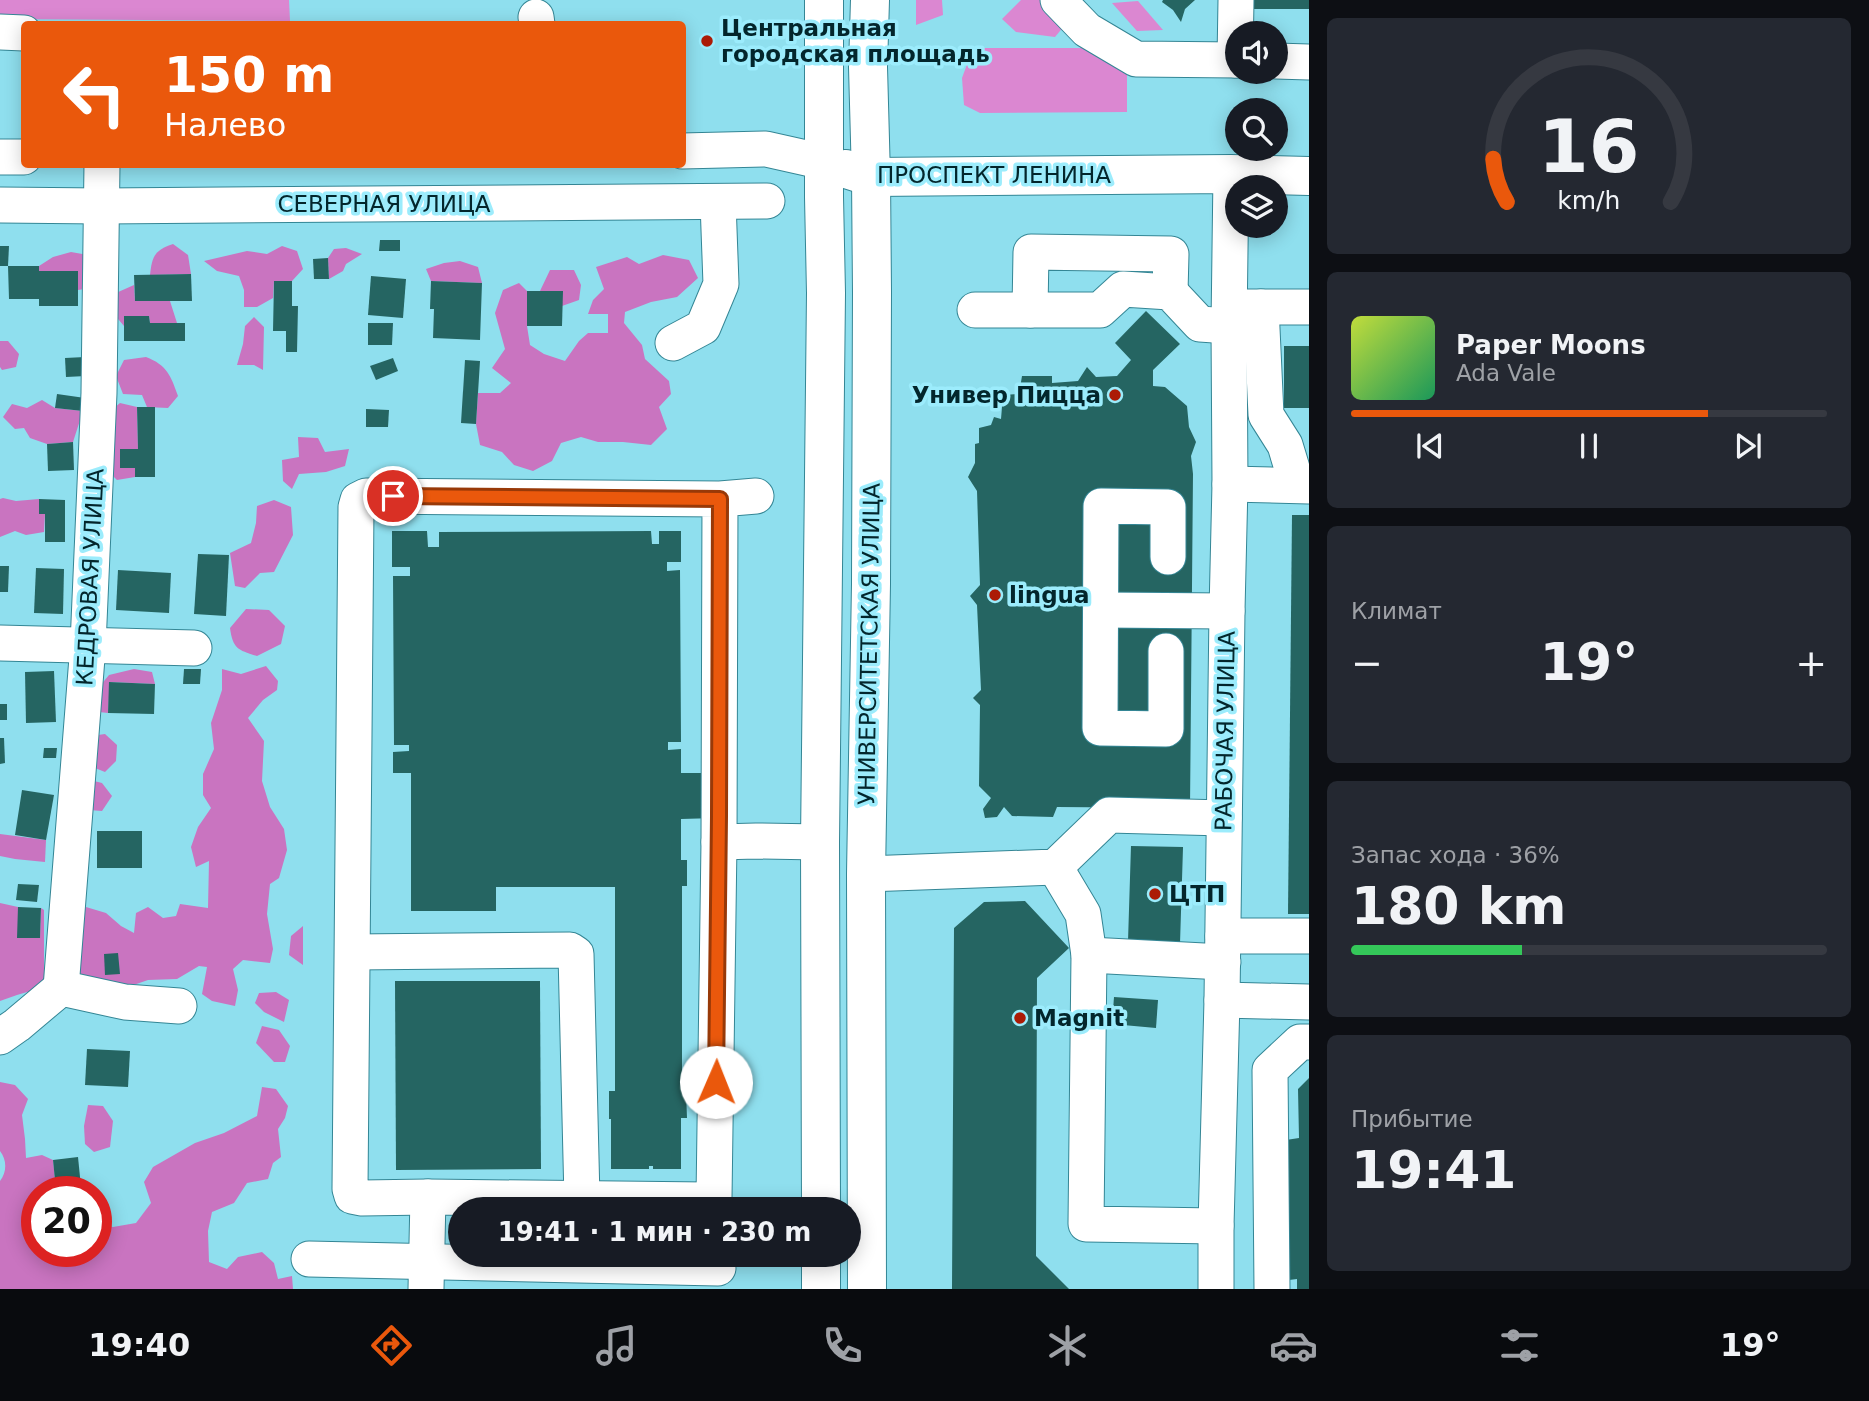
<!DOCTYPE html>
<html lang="ru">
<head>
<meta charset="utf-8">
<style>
  :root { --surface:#171b24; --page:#242831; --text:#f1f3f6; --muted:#9ea1a6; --line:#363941; --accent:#ea580c }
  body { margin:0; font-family:"DejaVu Sans",sans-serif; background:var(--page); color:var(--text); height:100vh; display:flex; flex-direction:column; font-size:26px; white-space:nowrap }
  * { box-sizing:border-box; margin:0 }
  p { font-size:23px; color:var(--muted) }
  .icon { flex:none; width:38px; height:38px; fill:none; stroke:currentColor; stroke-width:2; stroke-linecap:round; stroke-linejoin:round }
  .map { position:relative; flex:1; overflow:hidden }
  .panel { display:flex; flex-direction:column; gap:18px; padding:18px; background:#0d0f14; width:560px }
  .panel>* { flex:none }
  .banner { position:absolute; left:21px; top:21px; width:665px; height:147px; border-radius:7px; box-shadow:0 4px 18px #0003; background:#ea580c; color:#fff; overflow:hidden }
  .tools { position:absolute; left:1225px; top:21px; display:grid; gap:14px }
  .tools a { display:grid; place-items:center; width:63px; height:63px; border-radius:50%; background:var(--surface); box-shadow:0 4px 18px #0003; font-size:35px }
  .speed { position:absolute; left:21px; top:1176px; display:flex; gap:14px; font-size:35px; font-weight:700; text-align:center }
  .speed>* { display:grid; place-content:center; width:91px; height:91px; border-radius:50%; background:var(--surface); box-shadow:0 4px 18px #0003; line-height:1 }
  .speed .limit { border:10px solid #d22; background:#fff; color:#111 }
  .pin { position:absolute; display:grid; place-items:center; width:60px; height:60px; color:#fff; margin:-30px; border:4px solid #fff; border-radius:50%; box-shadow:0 2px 7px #0007 }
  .me { position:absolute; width:77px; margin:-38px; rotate:1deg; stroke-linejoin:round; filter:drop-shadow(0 0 5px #0008) }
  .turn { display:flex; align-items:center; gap:24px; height:147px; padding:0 28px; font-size:32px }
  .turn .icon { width:91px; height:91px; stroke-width:2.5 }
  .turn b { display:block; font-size:49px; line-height:60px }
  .big { font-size:52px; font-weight:700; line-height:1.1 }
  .panel .widget { flex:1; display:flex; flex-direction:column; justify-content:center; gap:10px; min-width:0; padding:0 24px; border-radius:10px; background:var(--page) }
  .panel .dial { align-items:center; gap:0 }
  .dial svg { height:182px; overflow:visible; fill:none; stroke:var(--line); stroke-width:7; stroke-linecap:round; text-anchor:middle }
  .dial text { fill:var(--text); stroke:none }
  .song { display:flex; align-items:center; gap:21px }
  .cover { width:84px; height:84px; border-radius:10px; background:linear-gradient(135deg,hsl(70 70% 55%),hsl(150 70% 35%)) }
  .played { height:7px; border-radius:4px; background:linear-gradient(90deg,var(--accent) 75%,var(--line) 75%) }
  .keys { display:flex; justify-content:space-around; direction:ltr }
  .heat { display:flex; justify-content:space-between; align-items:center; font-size:38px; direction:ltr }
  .charge { height:10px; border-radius:5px; background:linear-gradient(90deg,#34c759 36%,var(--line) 0) }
  .trip { position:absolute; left:448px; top:1197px; width:413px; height:70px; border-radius:35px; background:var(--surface); box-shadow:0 4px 18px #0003; font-weight:700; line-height:70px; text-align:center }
  .menu { display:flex; height:112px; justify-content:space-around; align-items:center; background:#090b0e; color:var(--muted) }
  .menu .icon { width:49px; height:49px }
  .menu .active { color:var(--accent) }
  .menu b { font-size:32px; color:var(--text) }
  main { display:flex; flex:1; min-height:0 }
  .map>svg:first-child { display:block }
  .green { fill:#db87d1 }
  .forest { fill:#c974c0 }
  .building { fill:#256562 }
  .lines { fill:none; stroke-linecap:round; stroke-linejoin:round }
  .minor-casing { stroke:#348695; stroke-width:37 }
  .major-casing { stroke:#348695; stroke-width:40 }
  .minor { stroke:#fff; stroke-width:35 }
  .major { stroke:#fff; stroke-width:38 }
  .route-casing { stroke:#983908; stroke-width:18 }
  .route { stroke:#ea580c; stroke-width:12 }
  .poi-dot { fill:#ab1b06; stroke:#9cecfc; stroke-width:2.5 }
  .labels { text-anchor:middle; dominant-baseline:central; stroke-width:7; stroke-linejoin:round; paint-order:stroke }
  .poi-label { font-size:23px; font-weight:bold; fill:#03262c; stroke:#9cecfc; text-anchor:start }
  .street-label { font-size:23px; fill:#03262c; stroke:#9cecfc }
</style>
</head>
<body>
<main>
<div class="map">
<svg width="1309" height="1289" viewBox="0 0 1309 1289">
  <rect width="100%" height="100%" fill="#8fdfee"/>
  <!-- green -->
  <g class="green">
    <polygon points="0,0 289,0 290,21 0,19"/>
    <polygon points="916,0 942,0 943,15 916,25"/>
    <polygon points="1021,0 1050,0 1069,20 1055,37 1016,32 1002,19"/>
    <polygon points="1138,1 1163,30 1137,31 1112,3"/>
    <polygon points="973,48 1103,48 1127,73 1127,112 980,113 964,105 962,78"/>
  </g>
  <!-- forest -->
  <g class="forest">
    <path d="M173,244L188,255L191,274L150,275C152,256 155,250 173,244Z"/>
    <polygon points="282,246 297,251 303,269 292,281 274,281 273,298 257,307 244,307 244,290 239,276 217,271 204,261 247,251 267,254"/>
    <polygon points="346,248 362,254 346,264 343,271 329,279 328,258 334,249"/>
    <polygon points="71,252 88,255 91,288 78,290 77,271 39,271 39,266 53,257"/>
    <polygon points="663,255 689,260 698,278 677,297 651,302 625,312 624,323 642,345 645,359 669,381 671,394 659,407 667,429 651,445 623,442 598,442 581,437 561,443 552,461 533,471 514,465 502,452 480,445 476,424 478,393 500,393 511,383 492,368 505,349 495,313 503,290 519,283 527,291 527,326 530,345 544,354 565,361 579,341 588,333 608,333 608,314 588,314 593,300 604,289 596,267 627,257 639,264"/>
    <polygon points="460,261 478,267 482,283 431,281 426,269 444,263"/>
    <polygon points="550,270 574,270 581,285 579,300 562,306 562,291 540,291"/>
    <polygon points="134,285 135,301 170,301 177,323 150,323 149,316 124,316 124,326 113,313 116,293"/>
    <polygon points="254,317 264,327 263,370 254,365 237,365 243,344 245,326"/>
    <polygon points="0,341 8,341 19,354 16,367 2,370 0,367"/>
    <path d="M146,357C167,365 171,376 178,396L168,408L147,407L142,395L123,394L116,376L124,360Z"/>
    <polygon points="42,400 55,408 83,411 73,442 47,444 30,438 24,428 15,429 3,417 12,404 27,408"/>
    <polygon points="120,403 137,407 138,449 120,449 120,467 135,468 135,477 117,480 108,471 108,413"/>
    <polygon points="298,437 318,438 325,452 349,449 345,466 326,472 299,474 292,489 283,481 282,460 299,457"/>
    <polygon points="3,498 16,501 39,499 39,514 45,514 44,532 26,535 15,531 0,537 0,499"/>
    <polygon points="274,500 291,507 293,535 274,572 260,573 245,588 235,586 230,553 251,543 256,523 257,506"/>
    <path d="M246,609L269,610L285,626L281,644L257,656C238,650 233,649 230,628Z"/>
    <polygon points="266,666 278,681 277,690 263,700 248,718 264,741 262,781 270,807 284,829 287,850 279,878 270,884 267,914 273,949 270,963 243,960 233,969 238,990 235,1006 212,1001 202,994 207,967 199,966 177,979 148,980 125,988 80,977 71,955 79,919 86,907 106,913 121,926 134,933 136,913 148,907 163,918 176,916 180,904 208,908 209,861 196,867 191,847 198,827 211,808 203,795 203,774 214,749 211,723 222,690 222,669 241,674"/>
    <polygon points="134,669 152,672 155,684 110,682 108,713 99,712 95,692 109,675"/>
    <polygon points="105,734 117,745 116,761 105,772 85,764 91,736"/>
    <polygon points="90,780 102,783 112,796 102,811 89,810"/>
    <polygon points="0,834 46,840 45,862 15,859 0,856"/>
    <polygon points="0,903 18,907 18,938 40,938 41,908 44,910 44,987 17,995 0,1001"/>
    <polygon points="303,926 303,965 289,955 291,936"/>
    <polygon points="276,992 289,1000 284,1022 264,1012 255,1003 259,993"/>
    <polygon points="262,1026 279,1030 290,1046 285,1062 274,1062 256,1043"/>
    <path d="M0,1082L15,1085L28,1099L22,1115L25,1139L26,1158L42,1155L53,1160L56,1190L72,1188L70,1192H37V1251H96V1224L113,1227L136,1223L151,1203L144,1182L153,1167L195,1143L224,1133L257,1116L262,1087L276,1089L288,1106L285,1118L278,1129L281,1157L273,1163L268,1179L247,1183L234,1203L212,1212L208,1231L209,1262L227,1269L238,1257L262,1252L274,1263L278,1279L292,1276L293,1289H0V1181C7,1172 7,1160 0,1151Z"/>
    <polygon points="88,1105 103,1106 113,1121 110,1147 94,1152 85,1144 84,1126"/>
  </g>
  <!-- building -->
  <g class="building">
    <polygon points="1163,0 1195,0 1185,9 1181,22 1173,10 1162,2"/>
    <rect x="1251" y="0" width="58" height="9"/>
    <polygon points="380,240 400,240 400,251 379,251"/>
    <polygon points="0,246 9,246 8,266 0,266"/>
    <polygon points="328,258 329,279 314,279 313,259"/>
    <polygon points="8,266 39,266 39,271 78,271 78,306 39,306 39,299 9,299"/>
    <polygon points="191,274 192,301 135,301 134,275"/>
    <polygon points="371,276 406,279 403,318 368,315"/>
    <polygon points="274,281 292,281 292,306 298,306 297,352 286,352 286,331 273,331"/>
    <polygon points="431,281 482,283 480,340 433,338 434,309 430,309"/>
    <polygon points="527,291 563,291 562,326 527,326"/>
    <polygon points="1146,311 1180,344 1153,370 1153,386 1165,387 1187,406 1189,427 1196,442 1191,456 1193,474 1190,808 1057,807 1053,817 1012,816 1004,807 997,817 985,818 983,809 991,798 979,786 980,705 973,698 981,690 977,605 970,596 980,585 977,491 968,477 975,463 975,444 979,443 979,428 991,425 994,417 1001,419 1003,395 1019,394 1022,376 1052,376 1052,383 1078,381 1087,367 1096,377 1117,376 1131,360 1115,343"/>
    <polygon points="124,316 149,316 150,323 185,323 185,341 124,341"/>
    <polygon points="368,323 393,323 392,345 368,345"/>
    <rect x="1284" y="346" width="25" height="62"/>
    <polygon points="85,357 86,376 66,377 65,358"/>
    <polygon points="393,358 398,371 376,380 370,366"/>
    <polygon points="465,360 480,361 476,424 461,423"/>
    <polygon points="57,394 85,398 83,411 55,408"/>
    <polygon points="137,407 155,407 155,477 135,477 135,468 120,468 120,449 138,449"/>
    <polygon points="366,409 389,410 388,427 366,427"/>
    <polygon points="73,442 74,470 48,471 47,444"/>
    <polygon points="39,499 65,500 65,542 45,542 45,514 39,514"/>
    <polygon points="1292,515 1309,515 1309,914 1288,914"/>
    <polygon points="392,531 427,531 428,547 439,547 439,532 651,531 652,544 659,544 659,531 681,531 681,562 667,562 667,571 680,570 681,742 668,742 668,750 681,749 681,773 707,773 716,818 681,819 681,860 687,860 687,886 682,886 682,1092 686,1092 687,1118 681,1118 681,1169 653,1169 653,1166 649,1166 649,1169 611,1169 611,1119 609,1119 609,1091 615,1091 615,887 496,887 496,911 411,911 411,773 393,773 393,752 409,751 409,745 394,745 393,576 410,576 410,567 392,567"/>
    <polygon points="198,554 229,555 226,616 194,614"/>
    <polygon points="0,566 9,566 8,592 0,592"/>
    <polygon points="36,568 64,569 63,614 34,613"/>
    <polygon points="118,570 171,573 169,613 116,610"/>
    <polygon points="184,669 201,669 200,684 183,684"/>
    <polygon points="54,671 56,722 26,723 25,672"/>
    <polygon points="109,682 155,684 154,714 108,713"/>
    <rect x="0" y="704" width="7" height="16"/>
    <polygon points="0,738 4,738 5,763 0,764"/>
    <polygon points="44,748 57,748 56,758 43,758"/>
    <polygon points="22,790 54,795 46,840 15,835"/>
    <rect x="97" y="831" width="45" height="37"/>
    <polygon points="1131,846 1183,847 1180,943 1128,941"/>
    <polygon points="18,884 39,885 37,902 16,900"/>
    <polygon points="1025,901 1069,948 1037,978 1036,1256 1069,1289 952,1289 954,928 984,902"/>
    <polygon points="18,907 41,908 40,938 17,938"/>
    <polygon points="118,953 120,974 105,975 104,954"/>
    <polygon points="395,981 540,981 541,1169 396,1170"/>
    <polygon points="1114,997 1158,1000 1156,1028 1112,1024"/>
    <polygon points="87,1049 130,1051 128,1087 85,1085"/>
    <polygon points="1309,1078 1309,1289 1297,1289 1297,1279 1289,1280 1286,1140 1299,1138 1298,1089"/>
    <polygon points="78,1157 81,1187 56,1190 53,1160"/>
  </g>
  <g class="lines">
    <!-- minor casing -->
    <g class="minor-casing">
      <g id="minor">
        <polyline points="1058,0 1087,30 1136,59 1237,60"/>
        <polyline points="536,17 537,24"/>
        <polyline points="0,32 24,33"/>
        <polyline points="1235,60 1236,0"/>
        <polyline points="1276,61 1309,62"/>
        <polyline points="682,151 766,149 824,162"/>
        <polyline points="0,157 24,157"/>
        <polyline points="0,205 102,206 767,201"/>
        <polyline points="1240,307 1309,307"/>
        <polyline points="1261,307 1266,415 1285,445 1297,485"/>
        <polyline points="975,310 1100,310 1123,289 1170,292 1200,324 1229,326"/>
        <polyline points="1030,310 1031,252 1171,254 1170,292"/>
        <polyline points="673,343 703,327 721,284 718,202"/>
        <polyline points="1230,484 1309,486"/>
        <polyline points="720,499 719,842 714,1198 706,1200 428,1197 362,1198 352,1196 350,1189 356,507 358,500 366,496 720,499 756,496"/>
        <polyline points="1101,610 1227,611"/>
        <polyline points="0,643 194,648"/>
        <polyline points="1166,651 1166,729 1100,728 1101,506 1168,507 1168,557"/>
        <polyline points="719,842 756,841 820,842"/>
        <polyline points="1055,867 1083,914 1089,955 1086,1224 1216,1226"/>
        <polyline points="866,874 1055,867 1109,815 1224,818"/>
        <polyline points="1223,936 1309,936"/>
        <polyline points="353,952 570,950 576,954 582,1199"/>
        <polyline points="1089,955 1223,962"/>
        <polyline points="61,988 88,645 99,393 102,164"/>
        <polyline points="1222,1000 1309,1002"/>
        <polyline points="0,1037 17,1025 61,988 125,1002 179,1006"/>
        <polyline points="309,1259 718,1268"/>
        <polyline points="426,1289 428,1197"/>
        <polyline points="1216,1289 1216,1226 1222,1000 1227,611 1230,484 1229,326 1231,174"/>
        <polyline points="1272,1289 1270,1070 1300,1042 1309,1042"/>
      </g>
    </g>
    <!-- major casing -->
    <g class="major-casing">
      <g id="major">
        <polyline points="846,169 871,177 1231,174 1309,176"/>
        <polyline points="821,1209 820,842 826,293 824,197 824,0"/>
        <polyline points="821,1255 821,1289"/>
        <polyline points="867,1289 866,874 871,584 872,292 871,177 868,67 870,0"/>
      </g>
    </g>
    <!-- minor -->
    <use href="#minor" class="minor"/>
    <!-- major -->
    <use href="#major" class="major"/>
  </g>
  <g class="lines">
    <!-- route casing -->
    <g class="route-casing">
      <polyline id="route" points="393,496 720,499 719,816 716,1082"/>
    </g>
    <!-- route -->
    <use href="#route" class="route"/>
  </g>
  <!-- markers -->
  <g class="poi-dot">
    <circle cx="707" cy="41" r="7"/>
    <circle cx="1115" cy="395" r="7"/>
    <circle cx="995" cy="595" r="7"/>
    <circle cx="1155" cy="894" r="7"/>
    <circle cx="1020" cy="1018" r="7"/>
  </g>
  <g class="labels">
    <!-- poi labels -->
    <g class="poi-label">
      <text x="721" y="28">Центральная<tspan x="721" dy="26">городская площадь</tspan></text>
      <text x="1101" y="395" text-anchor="end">Универ Пицца</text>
      <text x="1009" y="595">lingua</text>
      <text x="1169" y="894">ЦТП</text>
      <text x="1034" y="1018">Magnit</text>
    </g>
    <!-- street labels -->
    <g class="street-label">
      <text x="994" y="175">ПРОСПЕКТ ЛЕНИНА</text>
      <text x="384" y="204">СЕВЕРНАЯ УЛИЦА</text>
      <text transform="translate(90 577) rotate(-87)">КЕДРОВАЯ УЛИЦА</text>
      <text transform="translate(869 644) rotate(-89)">УНИВЕРСИТЕТСКАЯ УЛИЦА</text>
      <text transform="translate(1225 731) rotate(-89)">РАБОЧАЯ УЛИЦА</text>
    </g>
  </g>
</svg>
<div class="tools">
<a><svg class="icon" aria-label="sound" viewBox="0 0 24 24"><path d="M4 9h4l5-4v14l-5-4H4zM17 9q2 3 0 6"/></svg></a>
<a><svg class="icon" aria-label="search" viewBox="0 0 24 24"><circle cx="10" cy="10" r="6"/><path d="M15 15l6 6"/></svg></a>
<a><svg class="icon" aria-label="layers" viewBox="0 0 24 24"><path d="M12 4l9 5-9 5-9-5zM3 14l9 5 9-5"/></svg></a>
</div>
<div class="speed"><div class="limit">20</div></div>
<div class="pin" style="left:393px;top:496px;background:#d93025"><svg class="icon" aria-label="arrive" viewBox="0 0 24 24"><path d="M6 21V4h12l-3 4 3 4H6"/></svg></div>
<svg class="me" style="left:716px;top:1082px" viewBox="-20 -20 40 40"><circle r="19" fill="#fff"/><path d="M0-13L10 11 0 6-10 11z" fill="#ea580c"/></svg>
<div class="trip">19:41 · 1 мин · 230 m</div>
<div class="banner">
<div class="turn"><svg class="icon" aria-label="left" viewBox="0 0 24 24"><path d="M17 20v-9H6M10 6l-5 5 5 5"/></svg><div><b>150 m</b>Налево</div></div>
</div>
</div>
<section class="panel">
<div class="widget dial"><svg viewBox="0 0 100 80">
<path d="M14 69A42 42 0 1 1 86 69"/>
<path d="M14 69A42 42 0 0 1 8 50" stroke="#ea580c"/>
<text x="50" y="56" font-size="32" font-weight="700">16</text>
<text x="50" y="72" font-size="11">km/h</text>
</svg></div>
<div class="widget">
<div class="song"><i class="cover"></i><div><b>Paper Moons</b><p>Ada Vale</p></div></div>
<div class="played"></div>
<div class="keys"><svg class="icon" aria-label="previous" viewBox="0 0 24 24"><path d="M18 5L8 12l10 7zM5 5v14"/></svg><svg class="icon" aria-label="pause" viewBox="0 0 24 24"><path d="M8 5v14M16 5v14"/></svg><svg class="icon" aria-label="next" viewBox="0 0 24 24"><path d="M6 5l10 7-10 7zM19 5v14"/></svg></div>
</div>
<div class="widget"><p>Климат</p>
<div class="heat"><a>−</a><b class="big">19°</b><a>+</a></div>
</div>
<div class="widget"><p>Запас хода · 36%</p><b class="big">180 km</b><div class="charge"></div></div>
<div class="widget"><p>Прибытие</p><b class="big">19:41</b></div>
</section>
</main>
<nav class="menu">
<b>19:40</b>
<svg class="icon active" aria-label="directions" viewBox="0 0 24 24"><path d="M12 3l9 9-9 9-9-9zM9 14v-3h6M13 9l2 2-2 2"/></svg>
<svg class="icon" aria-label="music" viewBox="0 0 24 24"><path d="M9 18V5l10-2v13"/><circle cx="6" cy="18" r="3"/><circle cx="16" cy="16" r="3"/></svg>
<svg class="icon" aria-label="phone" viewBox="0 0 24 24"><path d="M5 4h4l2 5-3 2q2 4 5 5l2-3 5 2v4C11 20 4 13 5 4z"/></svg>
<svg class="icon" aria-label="climate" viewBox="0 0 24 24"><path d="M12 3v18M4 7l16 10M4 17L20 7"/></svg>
<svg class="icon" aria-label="car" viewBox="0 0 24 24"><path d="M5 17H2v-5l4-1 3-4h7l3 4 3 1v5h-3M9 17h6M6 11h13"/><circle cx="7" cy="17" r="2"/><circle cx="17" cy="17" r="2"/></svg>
<svg class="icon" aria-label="filters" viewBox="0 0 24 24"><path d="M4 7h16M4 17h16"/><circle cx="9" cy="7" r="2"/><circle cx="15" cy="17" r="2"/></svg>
<b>19°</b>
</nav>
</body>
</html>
